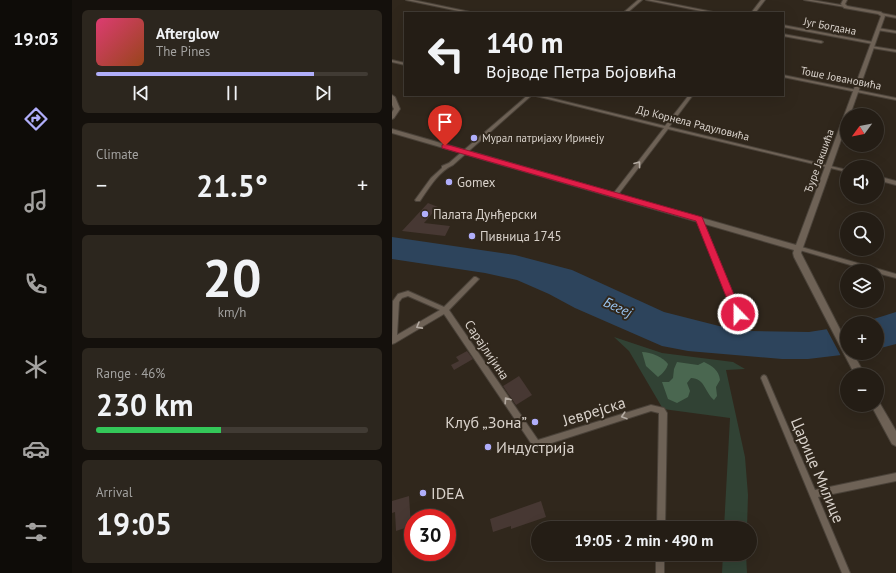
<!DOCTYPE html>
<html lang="en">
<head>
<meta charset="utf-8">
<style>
  :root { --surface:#241d15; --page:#2c261e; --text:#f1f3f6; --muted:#a3a2a0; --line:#413b34; --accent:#b0aefa }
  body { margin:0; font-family:"PT Sans",sans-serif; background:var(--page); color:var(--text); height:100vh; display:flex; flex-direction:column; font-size:15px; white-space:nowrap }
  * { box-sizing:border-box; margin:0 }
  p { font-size:13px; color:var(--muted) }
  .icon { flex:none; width:22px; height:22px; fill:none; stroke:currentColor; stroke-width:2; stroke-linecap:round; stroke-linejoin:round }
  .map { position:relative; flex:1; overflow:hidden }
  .details { display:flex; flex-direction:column; gap:10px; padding:10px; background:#14100c; width:320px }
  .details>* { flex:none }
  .guide { position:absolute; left:12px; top:12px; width:380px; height:84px; border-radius:0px; box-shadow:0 4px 16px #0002,0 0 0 1px var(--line); background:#241d15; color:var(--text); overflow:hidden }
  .needle { width:26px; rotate:238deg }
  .buttons { position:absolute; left:448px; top:108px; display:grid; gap:8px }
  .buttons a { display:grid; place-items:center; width:44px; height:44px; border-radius:50%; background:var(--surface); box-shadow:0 4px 16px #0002,0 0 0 1px var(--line); font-size:20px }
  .speed { position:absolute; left:12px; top:509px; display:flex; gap:8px; font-size:20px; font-weight:700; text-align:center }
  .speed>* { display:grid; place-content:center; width:52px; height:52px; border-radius:50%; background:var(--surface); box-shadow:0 4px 16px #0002,0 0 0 1px var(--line); line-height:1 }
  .speed .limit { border:6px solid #d22; background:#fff; color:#111 }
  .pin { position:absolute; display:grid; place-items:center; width:34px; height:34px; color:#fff; margin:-41px -17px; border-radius:50% 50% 50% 0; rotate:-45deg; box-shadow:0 0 4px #0007 }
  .pin .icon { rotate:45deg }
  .me { position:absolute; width:44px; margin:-22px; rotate:338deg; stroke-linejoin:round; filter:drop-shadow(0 0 3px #0008) }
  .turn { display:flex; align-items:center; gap:14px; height:84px; padding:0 16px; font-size:18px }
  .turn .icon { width:52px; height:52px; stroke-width:2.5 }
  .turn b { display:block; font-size:28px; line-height:34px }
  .big { font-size:30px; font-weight:700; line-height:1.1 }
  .details .widget { flex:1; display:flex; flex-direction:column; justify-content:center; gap:6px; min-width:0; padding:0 14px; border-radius:6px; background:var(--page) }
  .details .dial { align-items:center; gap:0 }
  .dial b { font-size:52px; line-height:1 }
  .song { display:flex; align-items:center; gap:12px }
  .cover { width:48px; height:48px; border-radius:6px; background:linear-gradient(135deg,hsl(340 70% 55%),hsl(20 70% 35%)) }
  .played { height:4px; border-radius:2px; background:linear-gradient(90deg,var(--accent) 80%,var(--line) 80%) }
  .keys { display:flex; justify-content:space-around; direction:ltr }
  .heat { display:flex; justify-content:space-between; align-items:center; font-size:22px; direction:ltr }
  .charge { height:6px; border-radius:3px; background:linear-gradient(90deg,#34c759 46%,var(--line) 0) }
  .trip { position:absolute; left:139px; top:521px; width:226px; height:40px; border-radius:20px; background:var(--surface); box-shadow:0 4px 16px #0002,0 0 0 1px var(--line); font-weight:700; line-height:40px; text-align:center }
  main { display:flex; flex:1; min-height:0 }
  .menu { display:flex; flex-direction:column; width:72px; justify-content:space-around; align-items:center; background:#0e0c08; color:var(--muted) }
  .menu .icon { width:28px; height:28px }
  .menu .current { color:var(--accent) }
  .menu b { font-size:18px; color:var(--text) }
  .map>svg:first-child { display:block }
  .green { fill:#314234 }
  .forest { fill:#4a6750 }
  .water { fill:#2d445c }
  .pier { fill:#30271c }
  .building { fill:#473833 }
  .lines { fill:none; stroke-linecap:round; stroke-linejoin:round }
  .minor-casing { stroke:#4a4239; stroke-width:2 }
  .tertiary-casing { stroke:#4a4239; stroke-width:2 }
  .secondary-casing { stroke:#4a4239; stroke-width:2 }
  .minor { fill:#6e6256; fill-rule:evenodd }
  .tertiary { fill:#6e6256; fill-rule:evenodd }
  .secondary { fill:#6e6256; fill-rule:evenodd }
  .oneway { stroke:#b4aba2 }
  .route { fill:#e11d48; stroke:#92132f }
  .poi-dot { fill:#b0aefa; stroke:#30271c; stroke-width:1.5 }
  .labels { text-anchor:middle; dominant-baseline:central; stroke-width:4; stroke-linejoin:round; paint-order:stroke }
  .far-street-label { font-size:11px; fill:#d9d2cb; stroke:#30271c }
  .far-poi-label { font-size:11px; fill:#d9d2cb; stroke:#30271c; text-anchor:start }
  .poi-label { font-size:13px; fill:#d9d2cb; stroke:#30271c; text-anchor:start }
  .street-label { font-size:13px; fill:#d9d2cb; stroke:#30271c }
  .water-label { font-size:14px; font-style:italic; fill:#99c5f2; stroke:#30271c }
  .near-street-label { font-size:16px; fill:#d9d2cb; stroke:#30271c }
  .near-poi-label { font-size:16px; fill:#d9d2cb; stroke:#30271c; text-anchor:start }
</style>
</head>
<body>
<main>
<nav class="menu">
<b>19:03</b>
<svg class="icon current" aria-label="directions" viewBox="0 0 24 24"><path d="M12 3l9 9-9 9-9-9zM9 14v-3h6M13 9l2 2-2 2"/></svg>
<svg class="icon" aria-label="music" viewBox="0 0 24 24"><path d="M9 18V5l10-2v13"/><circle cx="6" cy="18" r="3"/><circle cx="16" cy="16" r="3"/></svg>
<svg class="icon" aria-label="phone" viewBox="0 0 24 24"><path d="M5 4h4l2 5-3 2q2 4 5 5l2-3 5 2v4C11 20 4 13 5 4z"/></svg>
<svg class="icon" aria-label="climate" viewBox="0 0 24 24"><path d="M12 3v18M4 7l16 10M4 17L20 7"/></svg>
<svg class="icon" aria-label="car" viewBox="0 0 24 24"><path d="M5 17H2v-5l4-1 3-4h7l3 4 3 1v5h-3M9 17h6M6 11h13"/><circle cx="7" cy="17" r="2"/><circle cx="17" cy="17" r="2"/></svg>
<svg class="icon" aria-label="filters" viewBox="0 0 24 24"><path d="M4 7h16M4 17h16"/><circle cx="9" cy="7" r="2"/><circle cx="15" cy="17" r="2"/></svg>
</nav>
<section class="details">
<div class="widget">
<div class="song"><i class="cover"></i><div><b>Afterglow</b><p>The Pines</p></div></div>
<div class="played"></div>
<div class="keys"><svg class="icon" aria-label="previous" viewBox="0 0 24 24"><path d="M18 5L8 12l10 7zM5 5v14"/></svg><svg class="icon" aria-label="pause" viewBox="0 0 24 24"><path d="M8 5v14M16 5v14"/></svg><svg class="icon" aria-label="next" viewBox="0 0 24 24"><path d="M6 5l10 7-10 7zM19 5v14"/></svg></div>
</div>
<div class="widget"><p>Climate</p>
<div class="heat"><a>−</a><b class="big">21.5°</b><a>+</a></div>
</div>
<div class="widget dial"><b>20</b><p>km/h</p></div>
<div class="widget"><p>Range · 46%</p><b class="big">230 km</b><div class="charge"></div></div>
<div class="widget"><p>Arrival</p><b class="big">19:05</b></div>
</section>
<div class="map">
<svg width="504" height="573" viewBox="0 0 504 573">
  <rect width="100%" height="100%" fill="#30271c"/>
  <!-- green -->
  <g class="green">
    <polygon points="222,337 270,353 341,362 353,369 334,370 353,457 356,495 355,528 332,528 338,418 271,409 237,351"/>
    <polygon points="331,554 354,554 355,573 330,573"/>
  </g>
  <!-- forest -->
  <g class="forest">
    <path d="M250,352C259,352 271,357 276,364C275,369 270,374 266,377L254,366Z"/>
    <path d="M285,362L306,365L312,362C320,366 327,370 328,380L324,387L325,396L322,400C313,393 313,378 299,378L295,383L298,391L296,397L285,403L276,399L270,382H277L281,378L282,369Z"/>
  </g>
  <!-- water -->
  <g class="water">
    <polygon points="0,237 123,255 180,270 272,312 331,327 357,331 417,332 455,326 455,353 466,353 416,359 390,359 296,351 270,346 183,308 157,294 125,280 93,273 0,259"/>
    <polygon points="504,312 504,344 485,349 485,323 469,323"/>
  </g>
  <!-- pier -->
  <polygon class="pier" points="450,325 455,334 455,353 466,353 467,355 450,358 434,328"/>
  <!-- building -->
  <g class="building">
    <polygon points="36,203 46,207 32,223 58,226 53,236 10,231"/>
    <polygon points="75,351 81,359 62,370 59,365 67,361 64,357"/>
    <polygon points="127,376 140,395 124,405 111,386"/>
    <polygon points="17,496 19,526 4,531 3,512 0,513 0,501"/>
    <polygon points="149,501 154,517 119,529 119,526 101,532 98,519"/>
  </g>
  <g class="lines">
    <!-- minor casing -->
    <g class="minor-casing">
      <g id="minor">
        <polygon points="14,0 21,0 83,13 76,13"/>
        <polygon points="246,0 250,0 235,13 231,13"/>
        <polygon points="254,0 261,0 326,13 319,13"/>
        <polygon points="369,0 373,0 363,13 359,13"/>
        <polygon points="412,0 420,0 455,6 453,7"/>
        <polygon points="489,13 504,16 504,18 489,15"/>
        <polygon points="391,25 481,42 483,43 481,44 391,27"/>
        <polygon points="486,28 504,31 504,33 485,30 485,28"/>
        <polygon points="391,34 429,41 431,42 429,43 391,36"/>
        <polygon points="479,46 504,50 504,52 480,48 479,48"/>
        <polygon points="0,60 13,63 13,65 0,62"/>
        <polygon points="391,75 504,98 504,100 391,77"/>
        <path d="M136,95H147L273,126L297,95H301L277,127L455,170V172L276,129L225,196L223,197L220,195L221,194L272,128L140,95L61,165C47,171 36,189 28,201H24L23,200L39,178L50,168V166L57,163Z"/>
        <polygon points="485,176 504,181 504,185 485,180"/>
        <polygon points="307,217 310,219 349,314 348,316 344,316 343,314 304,219"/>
        <polygon points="406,246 504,274 504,278 485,273 485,271 479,271 404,249 403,248 404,247"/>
        <path d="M82,277H84L87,279L57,310L146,440L259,405L272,408L275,413L273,528H265L267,413L259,411L144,448L141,446L52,314L3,343L0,344L1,301L6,294L16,291L52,307ZM16,296L48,310L5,335L7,302L10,298Z"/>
        <polygon points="372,375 374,376 375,378 423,490 504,473 504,481 426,497 458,573 450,573 369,378 370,376"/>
        <rect x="264" y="554" width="8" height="19"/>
      </g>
    </g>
    <!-- tertiary casing -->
    <g class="tertiary-casing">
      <g id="tertiary">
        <polygon points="451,0 455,0 453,4 455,6 489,12 493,16 458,115 455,115 455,123 409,253 455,343 455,353 461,353 473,375 463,375 402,257 401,253 402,250 0,133 0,129 404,245 489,16 486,14 452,8 449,4"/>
        <polygon points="485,401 487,402 504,431 504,446 500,444 479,405 485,405"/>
      </g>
    </g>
    <!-- secondary casing -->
    <g class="secondary-casing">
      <polygon id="secondary" points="0,95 3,97 8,109 2,118 0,119 0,112 2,109 0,105"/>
    </g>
    <!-- minor -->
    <use href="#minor" class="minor"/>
    <!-- tertiary -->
    <use href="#tertiary" class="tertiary"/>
    <!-- secondary -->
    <use href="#secondary" class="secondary"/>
  </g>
  <!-- one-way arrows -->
  <defs><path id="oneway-chevron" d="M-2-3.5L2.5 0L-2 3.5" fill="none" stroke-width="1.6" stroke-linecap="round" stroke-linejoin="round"/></defs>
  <g class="oneway">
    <use href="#oneway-chevron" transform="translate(246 164) rotate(-53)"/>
    <use href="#oneway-chevron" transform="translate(27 326) rotate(151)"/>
    <use href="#oneway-chevron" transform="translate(115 400) rotate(-124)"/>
    <use href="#oneway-chevron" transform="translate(232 416) rotate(163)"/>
  </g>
  <!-- route -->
  <polygon class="route" points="53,144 310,217 350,314 349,317 342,317 341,314 304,221 50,148 50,145"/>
  <!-- markers -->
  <g class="poi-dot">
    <circle cx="82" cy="138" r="4"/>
    <circle cx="57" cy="182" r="4"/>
    <circle cx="33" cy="214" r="4"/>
    <circle cx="80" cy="236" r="4"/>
    <circle cx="143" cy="422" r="4"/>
    <circle cx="96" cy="447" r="4"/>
    <circle cx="31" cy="493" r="4"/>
  </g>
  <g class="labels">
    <!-- far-street labels -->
    <g class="far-street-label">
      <text transform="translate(438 26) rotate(11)">Југ Богдана</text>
      <text transform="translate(449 78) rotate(11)">Тоше Јовановића</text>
      <text transform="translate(301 123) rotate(14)">Др Корнела Радуловића</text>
      <text transform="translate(427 161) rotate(-70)">Ђуре Јакшића</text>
    </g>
    <!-- far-poi labels -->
    <g class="far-poi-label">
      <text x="90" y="138">Мурал патријаху Иринеју</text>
    </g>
    <!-- poi labels -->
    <g class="poi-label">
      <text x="65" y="182">Gomex</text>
      <text x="41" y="214">Палата Дунђерски</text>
      <text x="88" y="236">Пивница 1745</text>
    </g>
    <!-- street labels -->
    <g class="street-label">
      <text transform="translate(95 350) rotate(56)">Сарајлијина</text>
    </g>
    <!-- water labels -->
    <g class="water-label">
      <text transform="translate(226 307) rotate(24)">Бегеј</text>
    </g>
    <!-- near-street labels -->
    <g class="near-street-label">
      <text transform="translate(202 411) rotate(-17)">Јеврејска</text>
      <text transform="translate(426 470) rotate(67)">Царице Милице</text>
    </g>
    <!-- near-poi labels -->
    <g class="near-poi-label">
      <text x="135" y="422" text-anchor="end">Клуб „Зона”</text>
      <text x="104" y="447">Индустрија</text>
      <text x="39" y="493">IDEA</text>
    </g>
  </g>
</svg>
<div class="buttons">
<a><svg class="needle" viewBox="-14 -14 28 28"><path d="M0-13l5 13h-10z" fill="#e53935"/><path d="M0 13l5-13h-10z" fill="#a3a2a0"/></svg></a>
<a><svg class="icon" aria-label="sound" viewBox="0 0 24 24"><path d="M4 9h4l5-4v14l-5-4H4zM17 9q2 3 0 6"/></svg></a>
<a><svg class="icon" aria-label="search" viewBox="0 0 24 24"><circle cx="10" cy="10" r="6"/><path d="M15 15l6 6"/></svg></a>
<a><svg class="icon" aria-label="layers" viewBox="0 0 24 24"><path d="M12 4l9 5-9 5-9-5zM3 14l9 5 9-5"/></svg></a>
<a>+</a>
<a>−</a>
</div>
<div class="speed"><div class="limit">30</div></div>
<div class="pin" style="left:53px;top:146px;background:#d93025"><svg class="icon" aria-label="arrive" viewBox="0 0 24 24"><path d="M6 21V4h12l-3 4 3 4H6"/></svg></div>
<svg class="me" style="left:346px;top:314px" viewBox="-20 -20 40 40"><circle r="17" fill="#e11d48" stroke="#fff" stroke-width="3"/><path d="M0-11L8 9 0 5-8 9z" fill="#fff"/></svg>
<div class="trip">19:05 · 2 min · 490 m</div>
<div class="guide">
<div class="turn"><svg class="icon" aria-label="left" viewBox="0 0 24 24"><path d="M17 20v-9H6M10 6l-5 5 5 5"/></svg><div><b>140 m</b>Војводе Петра Бојовића</div></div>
</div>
</div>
</main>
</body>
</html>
